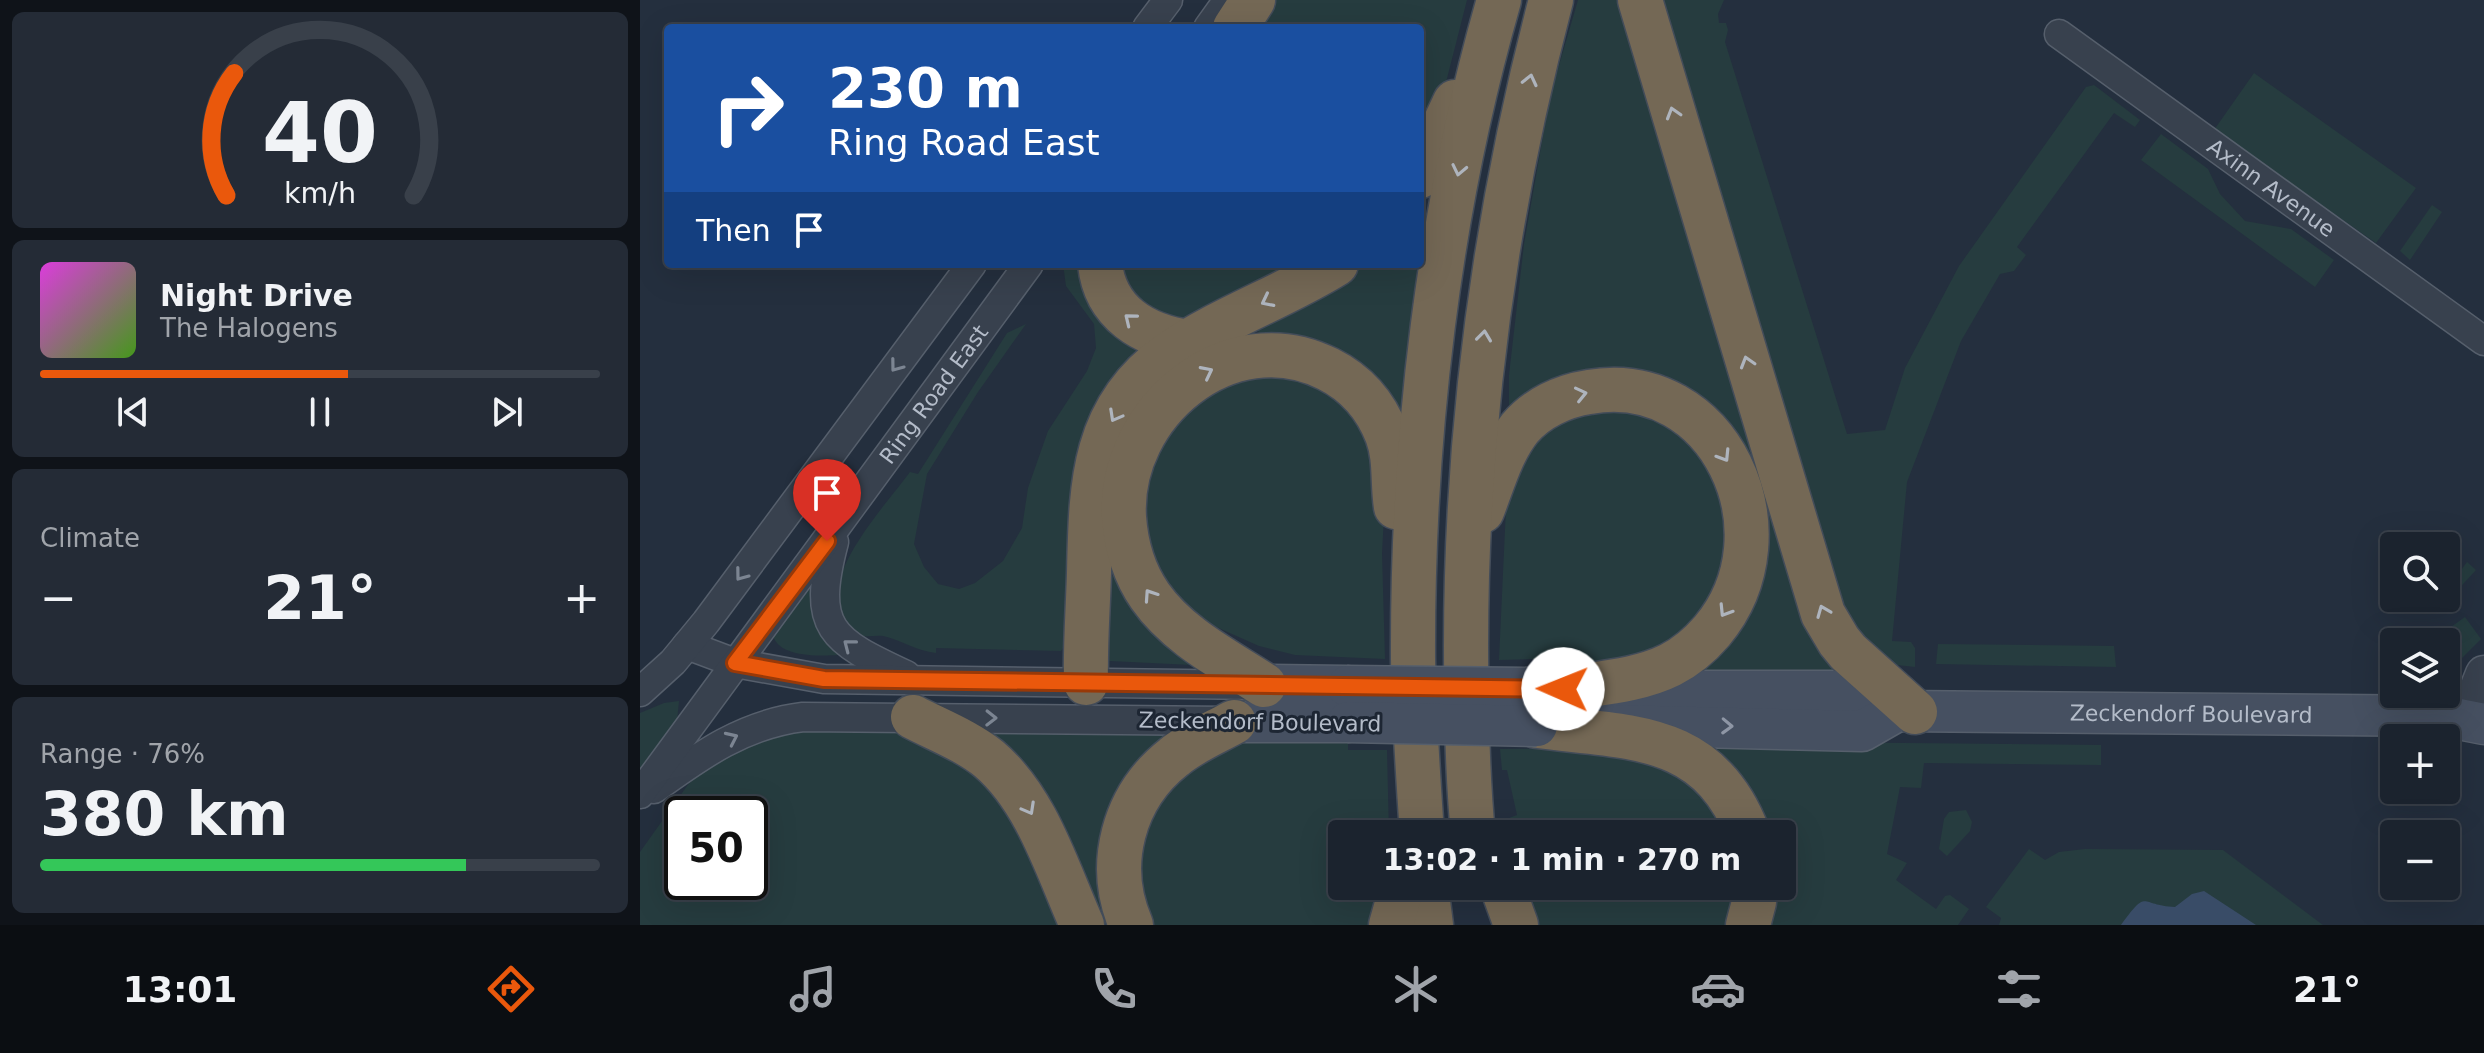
<!DOCTYPE html>
<html lang="en">
<head>
<meta charset="utf-8">
<style>
  :root { --surface:#1b232e; --page:#242b36; --text:#f1f3f6; --muted:#a0a4aa; --line:#39404a; --accent:#ea580c }
  body { margin:0; font-family:"DejaVu Sans",sans-serif; background:var(--page); color:var(--text); height:100vh; display:flex; flex-direction:column; font-size:30px; white-space:nowrap }
  * { box-sizing:border-box; margin:0 }
  p { font-size:26px; color:var(--muted) }
  .icon { flex:none; width:44px; height:44px; fill:none; stroke:currentColor; stroke-width:2; stroke-linecap:round; stroke-linejoin:round }
  .map { position:relative; flex:1; overflow:hidden }
  .panel { display:flex; flex-direction:column; gap:12px; padding:12px; background:#0f1319; width:640px }
  .panel>* { flex:none }
  .guide { position:absolute; left:24px; top:24px; width:760px; height:244px; border-radius:8px; box-shadow:0 8px 32px #0002,0 0 0 2px var(--line); background:#1a4fa0; color:#fff; overflow:hidden }
  .fabs { position:absolute; left:1740px; top:532px; display:grid; gap:16px }
  .fabs a { display:grid; place-items:center; width:80px; height:80px; border-radius:8px; background:var(--surface); box-shadow:0 8px 32px #0002,0 0 0 2px var(--line); font-size:40px }
  .speed { position:absolute; left:24px; top:796px; display:flex; gap:16px; font-size:40px; font-weight:700; text-align:center }
  .speed>* { display:grid; place-content:center; width:104px; height:104px; border-radius:50%; background:var(--surface); box-shadow:0 8px 32px #0002,0 0 0 2px var(--line); line-height:1 }
  .speed .limit { border:4px solid #111; border-radius:12px; background:#fff; color:#111 }
  .pin { position:absolute; display:grid; place-items:center; width:68px; height:68px; color:#fff; margin:-82px -34px; border-radius:50% 50% 50% 0; rotate:-45deg; box-shadow:0 0 8px #0007 }
  .pin .icon { rotate:45deg }
  .me { position:absolute; width:88px; margin:-44px; rotate:271deg; stroke-linejoin:round; filter:drop-shadow(0 0 6px #0008) }
  .turn { display:flex; align-items:center; gap:28px; height:168px; padding:0 32px; font-size:36px }
  .turn .icon { width:104px; height:104px; stroke-width:2.5 }
  .turn b { display:block; font-size:56px; line-height:68px }
  .then { display:flex; align-items:center; height:76px; padding:0 32px; background:#0003; gap:16px; font-size:30px }
  .big { font-size:60px; font-weight:800; line-height:1.1 }
  .panel .card { flex:1; display:flex; flex-direction:column; justify-content:center; gap:12px; min-width:0; padding:0 28px; border-radius:12px; background:var(--page) }
  .panel .dial { align-items:center; gap:0 }
  .dial svg { height:208px; overflow:visible; fill:none; stroke:var(--line); stroke-width:7; stroke-linecap:round; text-anchor:middle }
  .dial text { fill:var(--text); stroke:none }
  .song { display:flex; align-items:center; gap:24px }
  .cover { width:96px; height:96px; border-radius:12px; background:linear-gradient(135deg,hsl(300 70% 55%),hsl(100 70% 35%)) }
  .played { height:8px; border-radius:4px; background:linear-gradient(90deg,var(--accent) 55%,var(--line) 55%) }
  .keys { display:flex; justify-content:space-around; direction:ltr }
  .heat { display:flex; justify-content:space-between; align-items:center; font-size:44px; direction:ltr }
  .charge { height:12px; border-radius:6px; background:linear-gradient(90deg,#34c759 76%,var(--line) 0) }
  .trip { position:absolute; left:688px; top:820px; width:468px; height:80px; border-radius:8px; background:var(--surface); box-shadow:0 8px 32px #0002,0 0 0 2px var(--line); font-weight:800; line-height:80px; text-align:center }
  .dock { display:flex; height:128px; justify-content:space-around; align-items:center; background:#0b0e12; color:var(--muted) }
  .dock .icon { width:56px; height:56px }
  .dock .current { color:var(--accent) }
  .dock b { font-size:36px; color:var(--text) }
  main { display:flex; flex:1; min-height:0 }
  .map>svg:first-child { display:block }
  .green { fill:#263c3f; fill-rule:evenodd }
  .water { fill:#394c67 }
  .lines { fill:none; stroke-linecap:round; stroke-linejoin:round }
  .minor-casing { stroke:#565f6c; stroke-width:31 }
  .tertiary-casing { stroke:#565f6c; stroke-width:39 }
  .secondary-casing { stroke:#565f6c; stroke-width:43 }
  .motorway-casing { stroke:#434c59; stroke-width:47 }
  .minor { stroke:#38414e; stroke-width:28 }
  .tertiary { stroke:#38414e; stroke-width:36 }
  .secondary { stroke:#465061; stroke-width:40 }
  .motorway { stroke:#746855; stroke-width:44 }
  .secondary-bridge-casing { stroke:#565f6c; stroke-width:43; stroke-linecap:butt }
  .secondary-bridge { stroke:#465061; stroke-width:40 }
  .oneway { stroke:#aeb4bd }
  .oneway2 { stroke:#7c8592 }
  .oneway3 { stroke:#8e96a5 }
  .route-casing { stroke:#983908; stroke-width:20 }
  .route { stroke:#ea580c; stroke-width:14 }
  .labels { text-anchor:middle; dominant-baseline:central; stroke-width:6; stroke-linejoin:round; paint-order:stroke }
  .street-label { font-size:22px; fill:#b4bcc9; stroke:#1d2633 }
</style>
</head>
<body>
<main>
<section class="panel">
<div class="card dial"><svg viewBox="0 0 100 80">
<path d="M14 69A42 42 0 1 1 86 69"/>
<path d="M14 69A42 42 0 0 1 17 22" stroke="#ea580c"/>
<text x="50" y="56" font-size="32" font-weight="700">40</text>
<text x="50" y="72" font-size="11">km/h</text>
</svg></div>
<div class="card">
<div class="song"><i class="cover"></i><div><b>Night Drive</b><p>The Halogens</p></div></div>
<div class="played"></div>
<div class="keys"><svg class="icon" aria-label="previous" viewBox="0 0 24 24"><path d="M18 5L8 12l10 7zM5 5v14"/></svg><svg class="icon" aria-label="pause" viewBox="0 0 24 24"><path d="M8 5v14M16 5v14"/></svg><svg class="icon" aria-label="next" viewBox="0 0 24 24"><path d="M6 5l10 7-10 7zM19 5v14"/></svg></div>
</div>
<div class="card"><p>Climate</p>
<div class="heat"><a>−</a><b class="big">21°</b><a>+</a></div>
</div>
<div class="card"><p>Range · 76%</p><b class="big">380 km</b><div class="charge"></div></div>
</section>
<div class="map">
<svg width="1844" height="925" viewBox="0 0 1844 925">
  <rect width="100%" height="100%" fill="#242f3e"/>
  <!-- green -->
  <g class="green">
    <polygon points="623,0 827,0 801,102 780,146 780,28 606,28"/>
    <polygon points="938,0 992,0 1198,672 1056,671 1107,601 1070,417 1025,375 1014,380 869,411 869,375 884,244 910,96"/>
    <polygon points="1018,0 1084,0 1078,14 1079,23 1086,23 1088,30 1085,42 1207,434 1245,430 1265,368 1319,266 1446,87 1454,85 1500,120 1495,127 1474,113 1377,247 1386,255 1374,271 1360,274 1321,341 1267,482 1252,641 1271,642 1275,648 1275,667 1248,664 1196,610"/>
    <polygon points="1614,73 1776,188 1736,243 1574,130"/>
    <polygon points="1521,134 1568,169 1580,194 1605,221 1651,229 1694,260 1675,287 1501,160"/>
    <polygon points="1792,205 1802,212 1770,260 1760,251"/>
    <path d="M423,264H451L504,336L433,635L421,651L296,648V653C276,651 261,640 243,636C237,635 230,637 224,636C215,634 207,624 202,616C179,575 246,505 270,472L278,474L367,333L386,324L338,392L287,474L274,544L284,567L298,584L319,589L335,583L363,561L382,528L388,488L408,431L447,371L456,348L454,324L426,286Z"/>
    <polygon points="473,264 663,264 535,323 492,304"/>
    <polygon points="715,264 777,264 776,310 764,408 751,409 622,341 613,319"/>
    <polygon points="577,376 687,376 747,462 742,553 745,659 655,655 619,646 574,626 568,631 547,614 509,562 502,472 518,432"/>
    <polygon points="944,401 1043,423 1100,532 1056,631 967,668 897,668 896,659 859,660 867,486 881,446"/>
    <polygon points="1827,562 1836,570 1799,610 1768,609 1776,598 1782,598 1795,606 1801,598 1806,598 1806,591"/>
    <polygon points="485,573 552,665 470,661 464,659 464,578"/>
    <path d="M174,583L202,653L199,655C180,656 140,658 133,636Z"/>
    <polygon points="1825,617 1841,639 1814,666 1806,666 1806,642 1790,642"/>
    <polygon points="1298,644 1474,646 1476,667 1296,664"/>
    <polygon points="39,701 37,721 0,770 0,713 24,703"/>
    <path d="M162,728L266,731L340,761L433,925H0V852L47,786L65,766L87,751ZM42,814H110V882H42Z"/>
    <polygon points="349,731 528,733 520,740 525,747 484,925 459,925 351,743 353,734"/>
    <polygon points="708,735 708,750 747,750 749,834 702,834 702,886 749,886 739,925 509,925 501,913 496,830 516,790 596,737"/>
    <polygon points="1078,741 1461,745 1461,765 1284,763 1281,788 1260,787 1247,854 1267,863 1256,880 1296,909 1305,896 1310,895 1329,909 1318,925 1121,925 1130,886 1142,886 1142,834 1124,834 1073,754 1079,748"/>
    <polygon points="1016,748 1098,834 869,834 869,818 877,815 867,770 862,770 860,749"/>
    <polygon points="1326,810 1332,822 1330,831 1307,856 1299,849 1304,819 1309,812"/>
    <polygon points="1389,849 1405,860 1419,852 1445,849 1583,850 1683,925 1359,925 1361,918 1346,907"/>
    <polygon points="876,886 1104,886 1095,925 890,925"/>
  </g>
  <!-- water -->
  <path class="water" d="M1564,891L1616,925H1481C1509,887 1499,906 1535,907L1552,894Z"/>
  <g class="lines">
    <!-- minor casing -->
    <g class="minor-casing">
      <g id="minor">
        <polyline points="507,28 528,0"/>
        <polyline points="568,28 588,0"/>
        <path id="s1" d="M1419,34L1844,341"/>
        <path d="M194,542C171,629 191,640 266,675"/>
        <polyline points="47,645 95,663 184,679 617,685"/>
        <polyline points="0,692 33,662 66,622 332,264"/>
        <path d="M14,789C61,755 104,724 163,717L585,721"/>
        <path id="s2" d="M0,794L389,264"/>
      </g>
    </g>
    <!-- tertiary casing -->
    <g class="tertiary-casing">
      <polyline id="tertiary" points="1826,719 1844,674"/>
    </g>
    <!-- secondary casing -->
    <g class="secondary-casing">
      <g id="secondary">
        <polyline points="624,685 707,686"/>
        <path id="s3" d="M966,691H1218L1257,711L1803,716L1844,724"/>
        <polyline points="594,722 708,722"/>
        <polyline points="974,725 1222,731 1257,711"/>
      </g>
    </g>
    <!-- motorway casing -->
    <g class="motorway-casing">
      <g id="motorway">
        <polyline points="1000,0 1183,614 1199,641 1208,652 1275,712"/>
        <polyline points="595,28 613,0"/>
        <polyline points="780,176 815,102"/>
        <path d="M460,264C465,313 504,336 549,342"/>
        <path d="M842,511C853,483 861,452 880,428C897,408 923,396 949,392C1079,369 1155,532 1072,631C1060,645 1046,657 1030,665C998,681 958,683 923,689"/>
        <path d="M446,683C445,646 448,609 449,573C451,487 451,409 529,354C581,318 643,297 696,264"/>
        <path d="M624,685C584,659 538,636 510,596C494,573 486,545 484,517C478,413 589,319 688,369C716,383 736,406 747,435C756,459 752,482 756,507"/>
        <path d="M273,717C298,730 327,741 349,759C397,800 417,869 442,925"/>
        <path d="M897,726C990,738 1069,731 1108,834"/>
        <path d="M782,834C778,776 774,717 773,659C772,439 798,212 859,0"/>
        <path d="M833,834C827,772 826,709 826,646C826,427 855,212 911,0"/>
        <polyline points="786,886 791,925"/>
        <polyline points="862,886 876,925"/>
        <path d="M491,925C465,865 483,797 534,757C552,742 574,733 594,722"/>
        <polyline points="751,925 762,886"/>
        <polyline points="1108,925 1114,902 1115,886"/>
      </g>
    </g>
    <!-- minor -->
    <use href="#minor" class="minor"/>
    <!-- tertiary -->
    <use href="#tertiary" class="tertiary"/>
    <!-- secondary -->
    <use href="#secondary" class="secondary"/>
    <!-- motorway -->
    <use href="#motorway" class="motorway"/>
    <!-- secondary-bridge casing -->
    <g class="secondary-bridge-casing">
      <g id="secondary-bridge">
        <polyline points="707,686 897,688"/>
        <polyline points="708,722 897,726"/>
      </g>
    </g>
    <!-- secondary-bridge -->
    <use href="#secondary-bridge" class="secondary-bridge"/>
  </g>
  <!-- one-way arrows -->
  <defs><path id="oneway-chevron" d="M-2-3.5L2.5 0L-2 3.5" fill="none" stroke-width="1.6" stroke-linecap="round" stroke-linejoin="round" transform="scale(2)"/></defs>
  <g class="oneway">
    <use href="#oneway-chevron" transform="translate(890 80) rotate(-77)"/>
    <use href="#oneway-chevron" transform="translate(1033 113) rotate(-107)"/>
    <use href="#oneway-chevron" transform="translate(819 170) rotate(102)"/>
    <use href="#oneway-chevron" transform="translate(627 301) rotate(153)"/>
    <use href="#oneway-chevron" transform="translate(490 319) rotate(-141)"/>
    <use href="#oneway-chevron" transform="translate(844 336) rotate(-83)"/>
    <use href="#oneway-chevron" transform="translate(1107 362) rotate(-107)"/>
    <use href="#oneway-chevron" transform="translate(567 372) rotate(-27)"/>
    <use href="#oneway-chevron" transform="translate(941 394) rotate(-13)"/>
    <use href="#oneway-chevron" transform="translate(475 416) rotate(119)"/>
    <use href="#oneway-chevron" transform="translate(1084 456) rotate(58)"/>
    <use href="#oneway-chevron" transform="translate(510 595) rotate(-124)"/>
    <use href="#oneway-chevron" transform="translate(1085 611) rotate(122)"/>
    <use href="#oneway-chevron" transform="translate(1183 611) rotate(-112)"/>
    <use href="#oneway-chevron" transform="translate(389 809) rotate(61)"/>
  </g>
  <g class="oneway2">
    <use href="#oneway-chevron" transform="translate(256 366) rotate(127)"/>
    <use href="#oneway-chevron" transform="translate(101 575) rotate(127)"/>
    <use href="#oneway-chevron" transform="translate(209 645) rotate(-142)"/>
    <use href="#oneway-chevron" transform="translate(351 718) rotate(1)"/>
    <use href="#oneway-chevron" transform="translate(92 738) rotate(-25)"/>
  </g>
  <use class="oneway3" href="#oneway-chevron" transform="translate(1087 726) rotate(2)"/>
  <g class="lines">
    <!-- route casing -->
    <g class="route-casing">
      <polyline id="route" points="187,541 95,663 184,679 923,689"/>
    </g>
    <!-- route -->
    <use href="#route" class="route"/>
  </g>
  <g class="labels">
    <!-- street labels -->
    <g class="street-label">
      <text stroke="none"><textPath href="#s1" startOffset="262">Axinn Avenue</textPath></text>
      <text stroke="none"><textPath href="#s2" startOffset="496">Ring Road East</textPath></text>
      <text stroke="none"><textPath href="#s3" startOffset="590">Zeckendorf Boulevard</textPath></text>
      <text transform="translate(620 722) rotate(1)">Zeckendorf Boulevard</text>
    </g>
  </g>
</svg>
<div class="fabs">
<a><svg class="icon" aria-label="search" viewBox="0 0 24 24"><circle cx="10" cy="10" r="6"/><path d="M15 15l6 6"/></svg></a>
<a><svg class="icon" aria-label="layers" viewBox="0 0 24 24"><path d="M12 4l9 5-9 5-9-5zM3 14l9 5 9-5"/></svg></a>
<a>+</a>
<a>−</a>
</div>
<div class="speed"><div class="limit">50</div></div>
<div class="pin" style="left:187px;top:541px;background:#d93025"><svg class="icon" aria-label="arrive" viewBox="0 0 24 24"><path d="M6 21V4h12l-3 4 3 4H6"/></svg></div>
<svg class="me" style="left:923px;top:689px" viewBox="-20 -20 40 40"><circle r="19" fill="#fff"/><path d="M0-13L10 11 0 6-10 11z" fill="#ea580c"/></svg>
<div class="trip">13:02 · 1 min · 270 m</div>
<div class="guide">
<div class="turn"><svg class="icon" aria-label="right" viewBox="0 0 24 24"><path d="M7 20v-9h11M14 6l5 5-5 5"/></svg><div><b>230 m</b>Ring Road East</div></div>
<div class="then">Then<svg class="icon" aria-label="arrive" viewBox="0 0 24 24"><path d="M6 21V4h12l-3 4 3 4H6"/></svg></div>
</div>
</div>
</main>
<nav class="dock">
<b>13:01</b>
<svg class="icon current" aria-label="directions" viewBox="0 0 24 24"><path d="M12 3l9 9-9 9-9-9zM9 14v-3h6M13 9l2 2-2 2"/></svg>
<svg class="icon" aria-label="music" viewBox="0 0 24 24"><path d="M9 18V5l10-2v13"/><circle cx="6" cy="18" r="3"/><circle cx="16" cy="16" r="3"/></svg>
<svg class="icon" aria-label="phone" viewBox="0 0 24 24"><path d="M5 4h4l2 5-3 2q2 4 5 5l2-3 5 2v4C11 20 4 13 5 4z"/></svg>
<svg class="icon" aria-label="climate" viewBox="0 0 24 24"><path d="M12 3v18M4 7l16 10M4 17L20 7"/></svg>
<svg class="icon" aria-label="car" viewBox="0 0 24 24"><path d="M5 17H2v-5l4-1 3-4h7l3 4 3 1v5h-3M9 17h6M6 11h13"/><circle cx="7" cy="17" r="2"/><circle cx="17" cy="17" r="2"/></svg>
<svg class="icon" aria-label="filters" viewBox="0 0 24 24"><path d="M4 7h16M4 17h16"/><circle cx="9" cy="7" r="2"/><circle cx="15" cy="17" r="2"/></svg>
<b>21°</b>
</nav>
</body>
</html>
